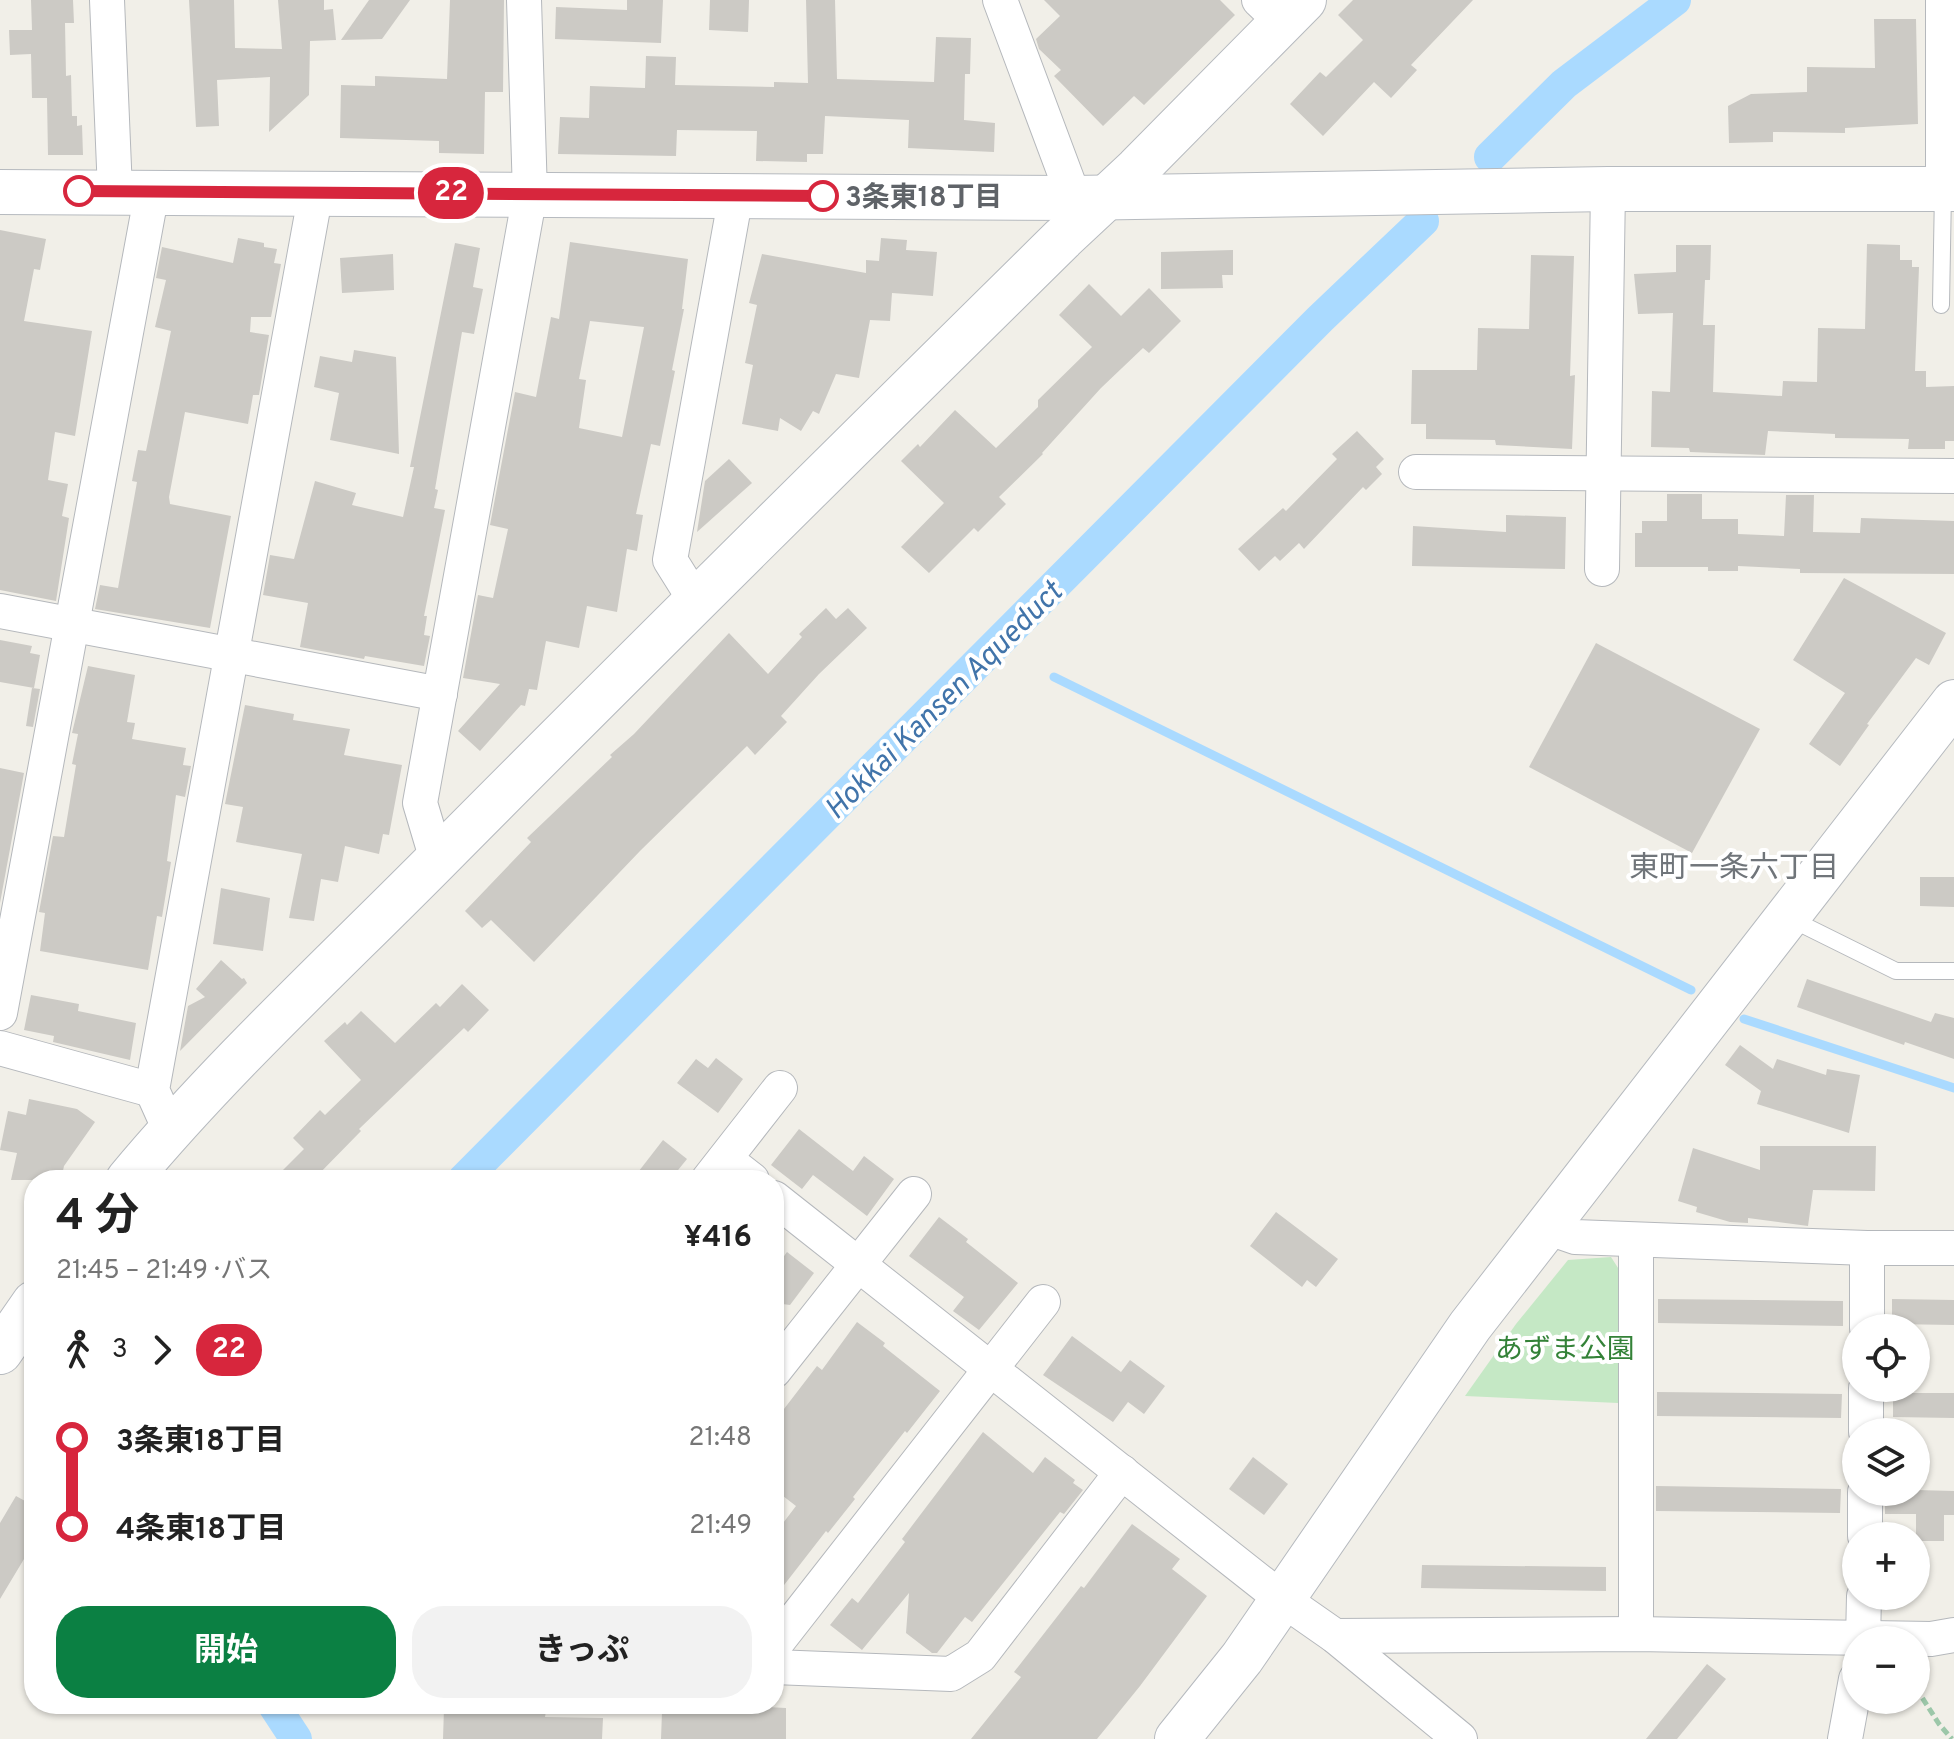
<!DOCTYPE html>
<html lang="ja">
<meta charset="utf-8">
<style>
body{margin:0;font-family:Overpass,"Noto Sans JP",sans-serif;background:#f2f2f2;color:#222;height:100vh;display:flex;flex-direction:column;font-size:30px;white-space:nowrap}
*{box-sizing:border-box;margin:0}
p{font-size:26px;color:#767676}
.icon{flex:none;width:44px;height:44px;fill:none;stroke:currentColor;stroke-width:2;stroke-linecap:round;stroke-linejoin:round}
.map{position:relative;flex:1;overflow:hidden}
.side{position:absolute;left:24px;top:1170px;width:760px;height:544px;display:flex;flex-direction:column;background:#fff;border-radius:32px;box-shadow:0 2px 6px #0004}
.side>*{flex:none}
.badge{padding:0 16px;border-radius:26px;font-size:28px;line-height:52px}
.tools{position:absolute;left:1842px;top:1314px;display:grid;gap:16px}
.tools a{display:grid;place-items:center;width:88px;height:88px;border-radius:50%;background:#fff;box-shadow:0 2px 6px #0004;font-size:40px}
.map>.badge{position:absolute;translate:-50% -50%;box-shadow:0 0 0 4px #fff}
.legs{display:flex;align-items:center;gap:12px;height:88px;padding:0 32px;font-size:26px}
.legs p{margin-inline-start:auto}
.headline{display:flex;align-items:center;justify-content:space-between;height:136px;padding:0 32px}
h1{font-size:44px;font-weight:700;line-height:60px}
.button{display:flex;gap:16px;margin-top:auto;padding:16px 32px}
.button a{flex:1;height:92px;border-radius:32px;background:#0b8043;color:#fff;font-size:32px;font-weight:700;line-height:92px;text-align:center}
.button a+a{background:#f2f2f2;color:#222}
ul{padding:0 32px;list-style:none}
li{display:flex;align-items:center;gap:28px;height:88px;font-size:30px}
li i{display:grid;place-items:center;width:12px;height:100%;margin:0 10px;background:currentColor}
li i::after{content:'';width:20px;height:20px;margin:-10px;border:6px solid;border-radius:50%;background:#fff}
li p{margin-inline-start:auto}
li:first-child i{background:linear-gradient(#0000 50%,currentColor 0)}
li:last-child i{background:linear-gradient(currentColor 50%,#0000 0)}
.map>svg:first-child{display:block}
.green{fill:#c5e8c5}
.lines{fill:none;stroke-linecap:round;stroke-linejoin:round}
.stream{stroke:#aadaff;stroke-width:9}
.canal{stroke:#aadaff;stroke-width:32}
.building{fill:#cccac5;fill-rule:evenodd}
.lane-casing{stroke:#b5b8bc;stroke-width:18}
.street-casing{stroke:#b5b8bc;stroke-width:36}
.secondary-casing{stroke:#b6babf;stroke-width:46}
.path{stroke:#9cc7a9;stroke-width:5;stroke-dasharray:8 4;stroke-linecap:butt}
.lane{stroke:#fff;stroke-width:16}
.street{stroke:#fff;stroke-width:34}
.secondary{stroke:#fff;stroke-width:44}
.line-1-casing{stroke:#fff;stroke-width:18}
.line-1{stroke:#d7263d;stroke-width:12}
.stop-1-dot{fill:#fff;stroke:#d7263d;stroke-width:4}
.labels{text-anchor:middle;stroke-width:8;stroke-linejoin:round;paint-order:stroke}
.stop-label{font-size:28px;font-weight:bold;fill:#5f6368;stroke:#fff;text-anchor:start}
.park-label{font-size:28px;fill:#348238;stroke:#fff}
.water-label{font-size:30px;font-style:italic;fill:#4174aa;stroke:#fff}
.neighbourhood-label{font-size:30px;fill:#70757a;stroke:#fff}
</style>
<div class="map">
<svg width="1954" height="1739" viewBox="0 0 1954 1739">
<rect width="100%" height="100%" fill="#f1efe8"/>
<polygon class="green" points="1611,1257 1620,1271 1618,1403 1465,1396 1516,1324 1568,1260"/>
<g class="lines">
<g class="stream">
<polyline points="1054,677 1691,990"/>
<polyline points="1744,1019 1954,1088"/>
</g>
<g class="canal">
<polyline points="1490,157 1564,84 1675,0"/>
<polyline points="463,1180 1320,319 1423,221"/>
<polyline points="273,1704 296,1739"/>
</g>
</g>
<g class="building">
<polygon points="31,0 73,0 74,23 65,23 66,76 71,75 72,116 77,116 77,126 82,125 83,155 48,155 47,98 32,98 31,54 10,55 9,30 32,30"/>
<polygon points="189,0 234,0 235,48 282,49 278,0 324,0 324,10 333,9 336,40 310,41 309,95 269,132 270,77 217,80 219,126 196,127"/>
<polygon points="369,0 410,0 382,39 341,40"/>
<polygon points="450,0 504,0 503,92 485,92 484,154 439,153 439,141 340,138 341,85 375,86 375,76 447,79"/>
<polygon points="627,0 663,0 661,43 555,39 556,7 627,10"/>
<polygon points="710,0 749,0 748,32 709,30"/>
<polygon points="806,0 835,0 837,79 934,82 936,37 971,38 970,74 965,74 964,120 995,123 994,152 908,148 909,120 825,116 823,154 807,154 807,162 756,161 757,131 677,130 676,156 558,154 560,117 589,118 590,86 645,88 646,56 676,57 675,85 774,87 774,82 808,83"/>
<polygon points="1044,0 1220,0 1235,15 1144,105 1134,96 1103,126 1054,76 1061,70 1039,49 1036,39 1060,16"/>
<polygon points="1353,0 1473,0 1411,65 1417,70 1391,98 1374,82 1323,136 1290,104 1320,72 1326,77 1363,40 1338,15"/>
<polygon points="1874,19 1916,19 1918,124 1845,128 1845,133 1773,132 1773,142 1729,143 1728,106 1751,94 1807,92 1807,67 1875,68"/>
<polygon points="0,230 46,239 40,270 34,269 24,321 92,331 75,436 55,432 48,480 68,484 62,516 69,518 56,601 0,590"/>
<polygon points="238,238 264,243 264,247 277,249 274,263 281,264 271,317 251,317 250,332 269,335 259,395 253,395 248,424 185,412 169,497 170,504 231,516 210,628 95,609 100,585 118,588 137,482 132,481 138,450 146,451 171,331 155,327 166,280 156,278 162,247 233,263"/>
<polygon points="881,238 907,240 906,250 937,252 933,296 892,293 890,321 870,320 859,378 836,374 819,414 813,411 801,431 780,418 778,431 742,424 753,365 745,363 757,305 749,303 762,254 866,273 866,260 879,261"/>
<path d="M 570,242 L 688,259 L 682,309 L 684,309 L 672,370 L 675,371 L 660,446 L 651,444 L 636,514 L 643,515 L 637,551 L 627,549 L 617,612 L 587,606 L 579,648 L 546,641 L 537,690 L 529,689 L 525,706 L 521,705 L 480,751 L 458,731 L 500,684 L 463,678 L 478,595 L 493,598 L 508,529 L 490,525 L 515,392 L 536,397 L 551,317 L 559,319 ZM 590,321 L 644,327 L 622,437 L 579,428 L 586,380 L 579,379 Z"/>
<polygon points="455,243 480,248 473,287 483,289 474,334 462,332 435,489 438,490 434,508 445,510 424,616 427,616 424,635 430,636 424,666 365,656 364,659 300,647 308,603 263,595 270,555 294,559 315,481 356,493 352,505 403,517 414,467 410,467"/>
<polygon points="1867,244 1900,245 1900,260 1912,260 1912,267 1919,267 1915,371 1926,371 1926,387 1954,386 1954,441 1945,441 1945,449 1908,449 1909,439 1835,438 1835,434 1768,431 1765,455 1690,452 1689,448 1651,447 1652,391 1670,392 1673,313 1638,314 1634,274 1676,272 1676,245 1711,245 1710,280 1705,280 1703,325 1715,325 1713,392 1782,396 1783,381 1817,382 1818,328 1865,329"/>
<polygon points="1233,250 1233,275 1222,275 1223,288 1161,289 1161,252"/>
<polygon points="393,254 394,290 342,293 340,258"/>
<polygon points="1531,255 1574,256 1570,376 1575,375 1572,449 1496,445 1495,440 1426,439 1426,424 1411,424 1412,370 1477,370 1478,328 1529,329"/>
<polygon points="1089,284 1121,316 1149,288 1181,321 1149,353 1143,348 1101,388 1042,453 1043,454 999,497 1006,504 978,532 974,528 929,573 901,547 944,503 901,461 918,444 920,447 955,410 996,448 1038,407 1038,400 1092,347 1059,315"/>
<polygon points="354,350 396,357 399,454 330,440 339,393 314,387 320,356 352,362"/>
<polygon points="1357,431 1384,459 1376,467 1382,474 1366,490 1363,487 1304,549 1299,543 1280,561 1275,556 1259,571 1238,549 1283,508 1286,511 1337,459 1332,454"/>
<polygon points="729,459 752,483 697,532 705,481"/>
<polygon points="1667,494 1702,494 1702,519 1738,519 1738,534 1784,536 1786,495 1814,495 1813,532 1860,533 1861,518 1954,521 1954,574 1800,573 1800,569 1738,566 1738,571 1708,571 1708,567 1635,567 1635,533 1642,533 1642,521 1667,521"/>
<polygon points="1506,515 1566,517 1565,569 1412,566 1413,526 1506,532"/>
<polygon points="1844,578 1946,633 1929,665 1916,658 1867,724 1869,725 1840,766 1809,744 1845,693 1793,660"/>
<polygon points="826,608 836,619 848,608 867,628 819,674 781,716 787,722 755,755 747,746 640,851 534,962 491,920 482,928 465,911 531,842 527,838 612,757 610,755 634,734 729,633 768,674 802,637 799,634"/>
<polygon points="0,640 32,646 30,653 40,655 34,688 0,682"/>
<polygon points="1596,643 1760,729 1692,853 1529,767"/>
<polygon points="88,666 135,675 127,722 135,723 132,739 186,748 183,765 191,766 185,797 176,795 167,861 171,862 162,917 157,916 148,970 40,951 45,913 39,912 53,836 64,837 76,765 72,764 78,734 72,733"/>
<polygon points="32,688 40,689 33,727 26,726"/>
<polygon points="245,705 294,714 293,720 350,729 344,755 402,765 389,835 383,834 379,854 345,846 338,882 321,879 314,921 289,918 302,854 236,842 243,807 225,804"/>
<polygon points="0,768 24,773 0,903"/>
<polygon points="1920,877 1954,877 1954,907 1920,906"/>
<polygon points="221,888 270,898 263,951 213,944"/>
<polygon points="221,960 242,979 244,978 247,983 180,1051 188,1006 205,997 196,989"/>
<polygon points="1807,979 1931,1022 1935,1013 1954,1018 1954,1059 1905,1042 1904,1045 1797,1007"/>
<polygon points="462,984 489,1010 468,1032 464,1028 359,1129 361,1131 313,1180 273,1180 304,1149 293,1138 320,1110 325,1115 361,1080 324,1041 345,1022 347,1025 361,1011 395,1043 436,1003 440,1007"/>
<polygon points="31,995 79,1004 78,1011 136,1023 130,1060 53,1042 54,1036 24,1030"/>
<polygon points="1740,1045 1773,1069 1777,1059 1826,1075 1827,1069 1860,1075 1849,1133 1757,1104 1761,1091 1725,1065"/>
<polygon points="716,1058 743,1079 718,1113 677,1083 696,1059 708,1068"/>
<polygon points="29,1099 77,1109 95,1122 64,1166 61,1180 11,1180 17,1153 0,1150 8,1111 26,1115"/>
<polygon points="799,1129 853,1171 864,1156 894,1179 867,1216 813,1175 802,1189 771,1165"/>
<polygon points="663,1140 687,1159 670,1180 632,1180"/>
<polygon points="1760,1146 1876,1146 1875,1191 1813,1190 1808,1226 1748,1218 1748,1223 1730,1222 1696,1212 1697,1207 1678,1201 1693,1148 1760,1170"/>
<polygon points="1276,1212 1338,1259 1316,1287 1307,1280 1302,1287 1250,1246"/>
<polygon points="939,1217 968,1239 966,1242 1018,1283 979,1330 953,1311 964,1297 909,1256"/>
<polygon points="787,1252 814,1273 790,1305 774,1303 774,1270"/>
<polygon points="1658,1299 1843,1301 1843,1326 1658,1323"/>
<polygon points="1892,1299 1954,1300 1954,1325 1892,1324"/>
<polygon points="857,1322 885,1343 883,1346 940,1391 907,1433 905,1431 853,1497 855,1499 828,1533 826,1531 774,1598 774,1535 796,1506 774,1489 774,1422 817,1366 822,1370"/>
<polygon points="1072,1336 1121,1372 1130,1360 1165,1386 1144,1414 1128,1402 1113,1422 1043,1375"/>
<polygon points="1657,1392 1842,1394 1841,1418 1657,1416"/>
<polygon points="1893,1393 1954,1393 1954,1418 1893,1417"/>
<polygon points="983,1432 1033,1473 1045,1457 1075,1480 1073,1483 1083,1490 1064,1514 1060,1512 972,1622 965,1617 937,1653 932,1653 906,1633 909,1593 862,1650 830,1625 852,1598 858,1603 905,1542 902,1539"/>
<polygon points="1253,1457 1288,1484 1264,1515 1229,1489"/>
<polygon points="1656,1486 1841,1489 1840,1513 1656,1511"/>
<polygon points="1916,1490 1954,1491 1954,1515 1944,1515 1944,1541 1916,1541 1916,1514 1885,1514 1885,1492"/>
<polygon points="16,1496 34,1506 34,1558 27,1554 0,1599 0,1523"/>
<polygon points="1132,1524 1180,1559 1172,1569 1207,1596 1140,1686 1097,1739 971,1739 1021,1677 1014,1672 1081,1586 1084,1588"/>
<polygon points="1422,1565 1606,1567 1606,1591 1421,1588"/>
<polygon points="1707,1664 1726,1679 1677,1739 1646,1739"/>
<polygon points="716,1704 786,1708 786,1739 661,1739 662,1712 693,1712 693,1708 716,1708"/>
<polygon points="444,1708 546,1711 545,1717 603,1718 602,1739 443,1739"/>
</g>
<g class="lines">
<defs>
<g id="lane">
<polyline points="1941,305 1943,191"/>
<polyline points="1789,918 1896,971 1954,971"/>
</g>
<g id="street">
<polyline points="107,0 115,191"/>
<polyline points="1000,0 1074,198"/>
<polyline points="1259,0 1282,22"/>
<polyline points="1943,0 1943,189"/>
<polyline points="1416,472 1954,476"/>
<polyline points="1602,569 1608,189"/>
<polyline points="695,600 670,560 736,195"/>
<polyline points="0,611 440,694"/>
<polyline points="437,860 420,803 530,194 524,0"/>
<polyline points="0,1013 152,192"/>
<polyline points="0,1048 152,1090"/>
<polyline points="170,1130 152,1090 316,192"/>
<polyline points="725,1159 752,1180"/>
<polyline points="708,1180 780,1088"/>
<polyline points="774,1198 1282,1599 1335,1636 1460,1739"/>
<polyline points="1546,1227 1575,1237 1867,1248 1954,1248"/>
<polyline points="1636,1240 1636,1634"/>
<polyline points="1867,1328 1867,1248"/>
<polyline points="774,1371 914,1194"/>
<polyline points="1866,1432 1866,1388"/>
<polyline points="1865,1536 1865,1492"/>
<polyline points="1335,1636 1636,1634 1931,1639 1954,1635"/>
<polyline points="1863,1640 1864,1596"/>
<polyline points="774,1646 1043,1302"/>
<polyline points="774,1667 951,1674 980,1656 1122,1472"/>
<polyline points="1845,1739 1856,1679"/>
</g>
<g id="secondary">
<polyline points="0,192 1074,198 1608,189 1954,189"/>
<path d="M 128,1180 C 223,1066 334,964 438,859 C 645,650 854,444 1063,238 L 1137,169 L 1304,0"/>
<polyline points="0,1352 34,1303"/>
<polyline points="1177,1739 1242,1658 1470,1326 1954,702"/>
</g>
</defs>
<use href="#lane" class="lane-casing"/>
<use href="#street" class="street-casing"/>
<use href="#secondary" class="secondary-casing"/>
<polyline class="path" points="1916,1688 1939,1724 1952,1739"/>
<use href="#lane" class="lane"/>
<use href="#street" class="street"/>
<use href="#secondary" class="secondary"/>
</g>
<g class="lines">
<defs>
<polyline id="line-1" points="79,191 823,196"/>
</defs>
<use href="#line-1" class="line-1-casing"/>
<use href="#line-1" class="line-1"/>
</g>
<g class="stop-1-dot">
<circle cx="79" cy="191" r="14"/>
<circle cx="823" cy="196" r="14"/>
</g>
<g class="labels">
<g class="stop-label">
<text x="845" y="206">3条東18丁目</text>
</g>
<g class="park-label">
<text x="1565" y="1358">あずま公園</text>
</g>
<g class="water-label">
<text transform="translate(943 700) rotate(-45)" y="10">Hokkai Kansen Aqueduct</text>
</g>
<g class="neighbourhood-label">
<text x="1734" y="877">東町一条六丁目</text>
</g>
</g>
</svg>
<div class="tools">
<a><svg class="icon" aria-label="locate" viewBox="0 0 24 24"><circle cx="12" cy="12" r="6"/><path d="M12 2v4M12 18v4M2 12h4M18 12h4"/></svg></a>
<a><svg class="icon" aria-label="layers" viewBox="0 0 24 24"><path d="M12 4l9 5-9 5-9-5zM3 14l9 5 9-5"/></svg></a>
<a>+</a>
<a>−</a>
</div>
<b class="badge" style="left:451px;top:193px;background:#d7263d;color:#fff">22</b>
<section class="side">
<div class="headline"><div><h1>4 分</h1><p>21:45 – 21:49 · バス</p></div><b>¥416</b></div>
<div class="legs"><svg class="icon" aria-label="walk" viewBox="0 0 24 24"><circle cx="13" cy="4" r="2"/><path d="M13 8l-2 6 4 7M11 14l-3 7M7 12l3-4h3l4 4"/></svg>3<svg class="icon" aria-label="forward" viewBox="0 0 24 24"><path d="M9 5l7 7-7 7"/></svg><b class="badge" style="background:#d7263d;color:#fff">22</b></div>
<ul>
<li><i style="color:#d7263d"></i><b>3条東18丁目</b><p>21:48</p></li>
<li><i style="color:#d7263d"></i><b>4条東18丁目</b><p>21:49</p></li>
</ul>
<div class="button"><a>開始</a><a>きっぷ</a></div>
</section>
</div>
